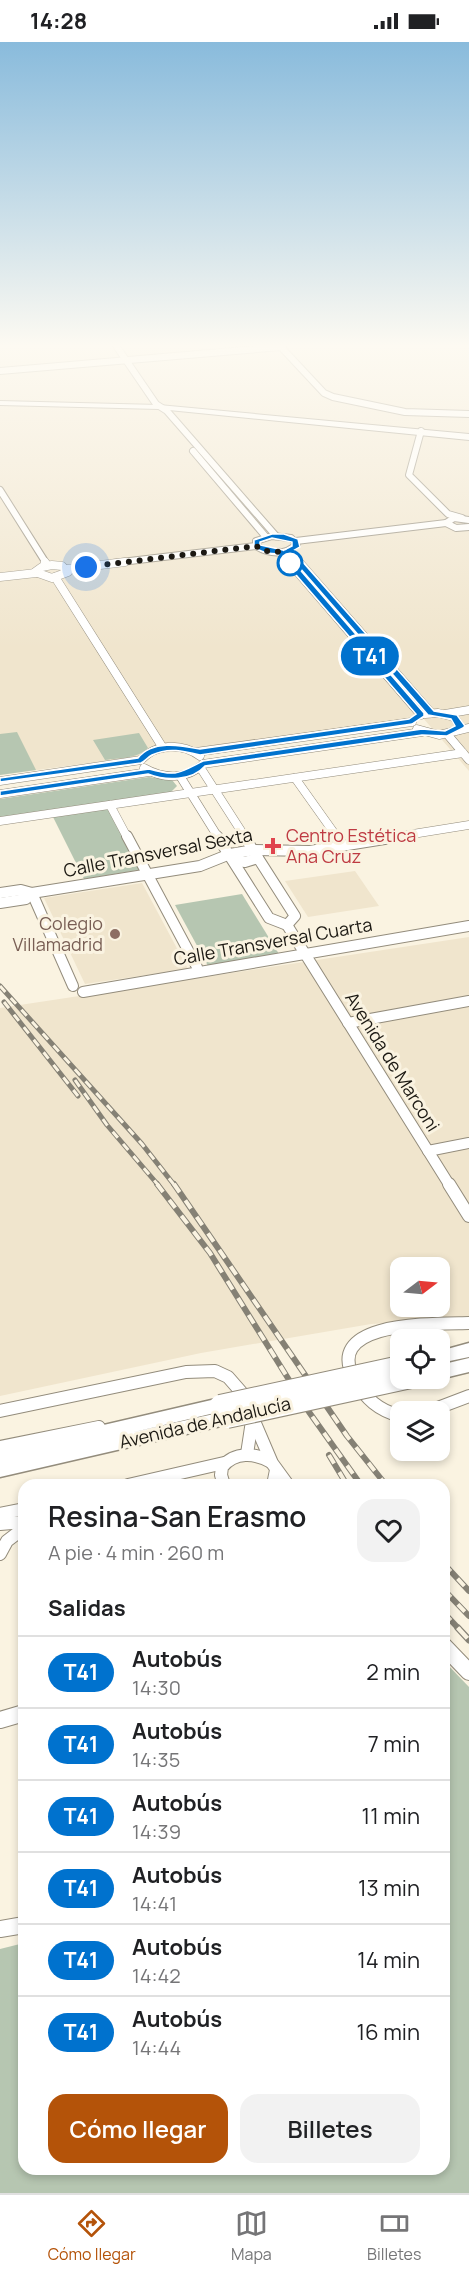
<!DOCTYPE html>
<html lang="es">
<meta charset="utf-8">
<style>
body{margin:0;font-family:Manrope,sans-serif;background:#f2f2f2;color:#202124;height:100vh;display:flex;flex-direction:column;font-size:22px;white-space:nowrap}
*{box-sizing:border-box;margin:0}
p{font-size:20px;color:#757577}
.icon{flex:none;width:33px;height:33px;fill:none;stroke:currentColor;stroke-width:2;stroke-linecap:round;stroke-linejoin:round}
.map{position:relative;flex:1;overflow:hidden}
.drawer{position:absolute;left:18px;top:1437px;width:432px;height:696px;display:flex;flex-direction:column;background:#fff;border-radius:18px;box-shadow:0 3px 9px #0003}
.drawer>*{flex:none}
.badge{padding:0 12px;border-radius:20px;font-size:21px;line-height:39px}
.needle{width:39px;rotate:74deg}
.tools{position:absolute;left:390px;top:1215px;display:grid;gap:12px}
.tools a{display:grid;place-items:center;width:60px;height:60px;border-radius:12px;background:#fff;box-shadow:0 3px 9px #0003;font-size:30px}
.you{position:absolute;width:30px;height:30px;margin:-15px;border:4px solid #fff;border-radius:50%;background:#1a73e8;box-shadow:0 0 0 9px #1a73e833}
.map>.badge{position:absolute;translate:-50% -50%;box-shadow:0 0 0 3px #fff}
h2{padding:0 30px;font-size:22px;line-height:54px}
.round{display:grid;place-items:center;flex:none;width:63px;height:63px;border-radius:18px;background:#f2f2f2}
.overview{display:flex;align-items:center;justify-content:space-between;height:102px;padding:0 30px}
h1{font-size:28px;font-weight:600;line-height:45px}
.primary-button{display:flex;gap:12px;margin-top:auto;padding:12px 30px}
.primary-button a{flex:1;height:69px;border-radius:18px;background:#b45309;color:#fff;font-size:24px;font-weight:600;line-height:69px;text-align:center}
.primary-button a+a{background:#f2f2f2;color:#202124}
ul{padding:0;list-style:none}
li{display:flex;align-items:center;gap:18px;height:72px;padding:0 30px;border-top:2px solid #e0e0e0}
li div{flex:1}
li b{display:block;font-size:22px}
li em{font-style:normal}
li .badge{min-width:66px;font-weight:700;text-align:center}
.status{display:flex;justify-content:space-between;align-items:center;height:42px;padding:0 30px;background:#fff;direction:ltr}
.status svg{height:16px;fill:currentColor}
.tabs{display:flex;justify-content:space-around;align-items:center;height:84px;border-top:2px solid #e0e0e0;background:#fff;font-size:16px;color:#757577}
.tabs a{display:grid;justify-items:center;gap:3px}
.tabs .selected{color:#b45309}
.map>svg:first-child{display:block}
.built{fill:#f0e5cd;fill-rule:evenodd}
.green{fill:#b6c6b1}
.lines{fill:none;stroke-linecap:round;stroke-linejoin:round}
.street-far4-casing{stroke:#938c7c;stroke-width:8}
.street-far3-casing{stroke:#938c7c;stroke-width:9}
.street-far2-casing{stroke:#938c7c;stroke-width:12}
.street-far1-casing{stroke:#938c7c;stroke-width:14}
.street-casing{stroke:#938c7c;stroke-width:18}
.secondary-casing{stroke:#938c7c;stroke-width:2}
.primary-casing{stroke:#938c7c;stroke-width:3}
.street-far4{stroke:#fff;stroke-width:6}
.street-far3{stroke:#fff;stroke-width:8}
.street-far2{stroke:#fff;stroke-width:10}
.street-far1{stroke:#fff;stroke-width:12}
.street{stroke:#fff;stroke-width:16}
.secondary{fill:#fff;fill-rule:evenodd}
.primary{fill:#fff;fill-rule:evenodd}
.rail-far2-casing{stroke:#858175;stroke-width:5}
.rail-far1-casing{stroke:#858175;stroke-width:6}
.rail-casing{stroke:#858175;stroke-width:7}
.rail-far2{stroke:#faf3e1;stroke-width:3;stroke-dasharray:8;stroke-linecap:butt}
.rail-far1{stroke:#faf3e1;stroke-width:4;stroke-dasharray:10;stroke-linecap:butt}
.rail{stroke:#faf3e1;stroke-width:4.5;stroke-dasharray:14;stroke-linecap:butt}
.primary-bridge-casing{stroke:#938c7c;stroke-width:22;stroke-linecap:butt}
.primary-bridge{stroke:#fff;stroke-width:20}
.line{fill:#0072ce;stroke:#fff;stroke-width:1.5}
.walk{stroke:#1c1913;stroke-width:6;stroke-dasharray:0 10.8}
.stop-dot{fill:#fff;stroke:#0072ce;stroke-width:3}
.health-dot{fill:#e0444e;stroke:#faf3e1;stroke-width:2}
.education-dot{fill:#8d6e63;stroke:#faf3e1;stroke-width:2}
.labels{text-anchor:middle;stroke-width:6;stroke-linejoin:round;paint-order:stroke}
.health-label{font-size:18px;fill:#be3a42;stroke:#faf3e1;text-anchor:start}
.street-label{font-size:18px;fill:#1c1913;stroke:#faf3e1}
.education-label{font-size:18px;fill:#785e54;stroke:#faf3e1;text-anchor:end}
</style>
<div class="status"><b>14:28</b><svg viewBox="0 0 49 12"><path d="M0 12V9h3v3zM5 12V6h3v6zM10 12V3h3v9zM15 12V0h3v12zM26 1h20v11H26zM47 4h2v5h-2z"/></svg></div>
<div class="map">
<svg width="469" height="2151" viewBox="0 0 469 2151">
<rect width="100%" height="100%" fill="#faf3e1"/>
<g class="built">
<polygon points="0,305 469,305 469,729 423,676 0,733"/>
<polygon points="355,829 379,864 308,875 285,839"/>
<polygon points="142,841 188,927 85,942 44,856"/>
<path d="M 469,895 L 469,1277 L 371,1282 L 201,1311 L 0,1354 L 0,966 ZM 400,1226 L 440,1226 L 440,1264 L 400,1264 Z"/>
</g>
<g class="green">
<polygon points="17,690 36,728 0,733 0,692"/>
<path d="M 139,691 L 148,706 C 137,717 120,716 105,718 L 93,698 Z"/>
<polygon points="149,735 172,738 177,744 171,750 0,775 0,757"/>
<polygon points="108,766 139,828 84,837 52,773"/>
<polygon points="242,852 279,912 208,924 175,863"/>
<polygon points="444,1619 469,1645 469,2151 0,2151 0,1907 24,1901 24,2127 444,2127"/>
</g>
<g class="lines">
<defs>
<g id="street-far4">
<polyline points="117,305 156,362 167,369 276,494"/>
<polyline points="281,305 324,351 333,355 405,370 469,372"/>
<polyline points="0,329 281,305"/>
<polyline points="421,389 409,433 448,472 462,476"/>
<polyline points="193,409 266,495"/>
<polyline points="0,448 46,521"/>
<polyline points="469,478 454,476 446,481 456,486 469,485"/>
<path d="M 272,494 L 291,496 L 297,502 C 286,514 269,512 256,504 L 256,499 Z"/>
<polyline points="296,499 446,481"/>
<polyline points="289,509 300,521"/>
<polyline points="280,510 290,521"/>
<polyline points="113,521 256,504"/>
</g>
<g id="street-far3">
<polyline points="45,520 47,523"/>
<polyline points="289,520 421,673"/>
<polyline points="299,520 431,671"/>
<polygon points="52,523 62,524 68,530 52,536 35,530 42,525"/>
<polyline points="67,527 125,520"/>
<polyline points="0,535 36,531"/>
<polyline points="55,535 163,706"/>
<polyline points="425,672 438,671 454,675 460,684 458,688"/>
<polyline points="445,672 469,668"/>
<polyline points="417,687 439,693 469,686"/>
<polyline points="447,692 469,718"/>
<polyline points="196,710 412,680"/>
<path d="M 141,718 C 157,701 182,701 200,714"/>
<polyline points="203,722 422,690"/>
<polyline points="200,725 245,795"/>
<path d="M 144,726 C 163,737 187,738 203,722"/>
<polyline points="180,734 218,795"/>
<polyline points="295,736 337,795"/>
<polyline points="0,739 141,718"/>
<polyline points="0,752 149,730"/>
<polyline points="110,763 127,795"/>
<polyline points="0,779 463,711"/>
<polyline points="394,795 469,783"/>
</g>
<g id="street-far2">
<polyline points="127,794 197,925"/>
<polyline points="217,794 269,876 287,883"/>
<polyline points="244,794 295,874 287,883"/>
<polyline points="336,794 342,803"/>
<polyline points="234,819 245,820 258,816"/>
<polyline points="0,851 21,848 32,851 200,824 230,812 254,808 310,809 403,794"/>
<polyline points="32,851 73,944"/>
<polyline points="0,861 26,857 32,851"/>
<polyline points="287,883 450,1144"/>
<polyline points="83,950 469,884"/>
<polyline points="348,981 469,959"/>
<polyline points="428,1109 469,1101"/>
</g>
<g id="street-far1">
<polyline points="449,1142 469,1174"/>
<polyline points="0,1369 186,1330 215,1329 228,1335 242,1351 272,1421 288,1443"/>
<polyline points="427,1370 469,1354"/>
<path d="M 400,1374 C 378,1368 366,1357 355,1338 C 320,1278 436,1282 469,1281"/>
<polyline points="0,1405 99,1385"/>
<polyline points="247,1412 252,1379"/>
<polyline points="128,1443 224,1421"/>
<path d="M 224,1443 L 221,1433 L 222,1425 C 235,1409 255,1411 271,1420"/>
<polyline points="273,1443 276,1428"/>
<polyline points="0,1472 24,1467"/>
<polyline points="0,1482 24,1480"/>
<polyline points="0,1512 7,1499 24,1486"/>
</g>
<g id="street">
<polyline points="444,1604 469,1630"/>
<polyline points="0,1678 24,1671"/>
<polyline points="0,1887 24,1883"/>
</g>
<polygon id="secondary" points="0,359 159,363 469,392 469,398 159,367 0,363"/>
<g id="primary">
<polygon points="469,1301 469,1315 440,1321 440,1309"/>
<polygon points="469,1316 469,1330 440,1337 439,1336 440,1323"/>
<polygon points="220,1356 227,1358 230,1363 227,1368 130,1391 227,1369 234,1371 237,1376 234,1381 0,1435 0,1407"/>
</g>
</defs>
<use href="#street-far4" class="street-far4-casing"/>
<use href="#street-far3" class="street-far3-casing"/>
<use href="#street-far2" class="street-far2-casing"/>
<use href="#street-far1" class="street-far1-casing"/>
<use href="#street" class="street-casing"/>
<use href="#secondary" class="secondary-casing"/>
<use href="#primary" class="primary-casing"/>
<use href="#street-far4" class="street-far4"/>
<use href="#street-far3" class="street-far3"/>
<use href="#street-far2" class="street-far2"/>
<use href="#street-far1" class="street-far1"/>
<use href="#street" class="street"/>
<use href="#secondary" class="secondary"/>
<use href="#primary" class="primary"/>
<defs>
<g id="rail-far2">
<polyline points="0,944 142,1102 175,1144"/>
<polyline points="4,960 78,1054"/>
<polyline points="75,1038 107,1083 159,1144"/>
</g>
<g id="rail-far1">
<polyline points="157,1142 210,1211 309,1370 361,1443"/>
<polyline points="174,1142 347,1394 386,1443"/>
<polyline points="329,1413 347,1443"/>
<polyline points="444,1522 469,1549"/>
<polyline points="444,1548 469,1574"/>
<polyline points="444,1571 459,1587"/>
</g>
<polyline id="rail" points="458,1586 469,1598"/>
</defs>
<use href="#rail-far2" class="rail-far2-casing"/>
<use href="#rail-far1" class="rail-far1-casing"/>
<use href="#rail" class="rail-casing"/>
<use href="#rail-far2" class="rail-far2"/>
<use href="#rail-far1" class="rail-far1"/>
<use href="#rail" class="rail"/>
<defs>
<g id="primary-bridge">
<polyline points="220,1363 400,1324"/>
<polyline points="227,1376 411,1336"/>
</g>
</defs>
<use href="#primary-bridge" class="primary-bridge-casing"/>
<use href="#primary-bridge" class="primary-bridge"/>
</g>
<linearGradient id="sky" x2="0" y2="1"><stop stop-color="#89bbdc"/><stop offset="0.5" stop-color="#fdfaf2"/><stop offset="1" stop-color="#fdfaf2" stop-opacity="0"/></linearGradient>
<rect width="469" height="607" fill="url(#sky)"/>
<path class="line" d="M 272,492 L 284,492 L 298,497 L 300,505 L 293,509 L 434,669 L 457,673 L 465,684 L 463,686 L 447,694 L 422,693 L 205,724 C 192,739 166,739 148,732 L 0,754 L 0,749 L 149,727 C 177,735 179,731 203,719 L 422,687 L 445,689 L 455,684 L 451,677 L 428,673 L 286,510 L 286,507 L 292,504 L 292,500 L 272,496 L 260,500 L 260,503 L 283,508 L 424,671 L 424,674 L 412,682 L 200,713 C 184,709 168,705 152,713 C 148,715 145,719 141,721 L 0,740 L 0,736 L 138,716 C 152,698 180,703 200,707 L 409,677 L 416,672 L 278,512 L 266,511 L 254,506 L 254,498 Z"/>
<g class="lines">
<polyline class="walk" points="86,525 256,504 266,509 280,510 292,524 290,521"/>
</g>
<circle class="stop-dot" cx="290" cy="521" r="12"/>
<path class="health-dot" d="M270 795h6v6h6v6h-6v6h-6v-6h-6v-6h6z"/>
<circle class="education-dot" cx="115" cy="892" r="6"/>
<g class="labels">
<g class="health-label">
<text x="286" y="800">Centro Estética<tspan x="286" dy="21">Ana Cruz</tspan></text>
</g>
<g class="street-label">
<text transform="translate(158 811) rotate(-11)" y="6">Calle Transversal Sexta</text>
<text transform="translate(273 900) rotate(-10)" y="6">Calle Transversal Cuarta</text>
<text transform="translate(392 1020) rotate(58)" y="6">Avenida de Marconi</text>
<text transform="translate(205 1381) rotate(-13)" y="6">Avenida de Andalucía</text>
</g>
<g class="education-label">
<text x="103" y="888">Colegio<tspan x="103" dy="21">Villamadrid</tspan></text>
</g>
</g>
</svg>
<div class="tools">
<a><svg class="needle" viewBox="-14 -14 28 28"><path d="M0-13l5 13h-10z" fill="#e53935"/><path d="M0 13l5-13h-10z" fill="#757577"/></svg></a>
<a><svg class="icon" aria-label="locate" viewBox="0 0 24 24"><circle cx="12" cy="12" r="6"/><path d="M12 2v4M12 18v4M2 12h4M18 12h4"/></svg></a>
<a><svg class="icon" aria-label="layers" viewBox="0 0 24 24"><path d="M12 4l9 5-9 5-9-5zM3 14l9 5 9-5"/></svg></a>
</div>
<div class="you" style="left:86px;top:525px"></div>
<b class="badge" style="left:370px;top:614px;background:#0072ce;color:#fff">T41</b>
<section class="drawer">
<div class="overview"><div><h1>Resina-San Erasmo</h1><p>A pie · 4 min · 260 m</p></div><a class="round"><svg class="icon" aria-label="heart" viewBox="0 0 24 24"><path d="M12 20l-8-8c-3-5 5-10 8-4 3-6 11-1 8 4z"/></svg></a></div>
<h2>Salidas</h2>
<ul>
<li><span class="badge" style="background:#0072ce;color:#fff">T41</span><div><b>Autobús</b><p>14:30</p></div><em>2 min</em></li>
<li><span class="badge" style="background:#0072ce;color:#fff">T41</span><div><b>Autobús</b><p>14:35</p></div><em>7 min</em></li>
<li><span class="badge" style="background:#0072ce;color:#fff">T41</span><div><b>Autobús</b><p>14:39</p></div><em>11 min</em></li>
<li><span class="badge" style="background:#0072ce;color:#fff">T41</span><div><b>Autobús</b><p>14:41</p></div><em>13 min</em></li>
<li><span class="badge" style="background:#0072ce;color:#fff">T41</span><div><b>Autobús</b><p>14:42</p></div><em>14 min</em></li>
<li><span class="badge" style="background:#0072ce;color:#fff">T41</span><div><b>Autobús</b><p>14:44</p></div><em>16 min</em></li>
</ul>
<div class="primary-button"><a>Cómo llegar</a><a>Billetes</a></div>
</section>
</div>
<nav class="tabs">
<a class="selected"><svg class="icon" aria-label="directions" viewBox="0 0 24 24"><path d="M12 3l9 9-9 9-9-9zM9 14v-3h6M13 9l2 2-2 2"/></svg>Cómo llegar</a>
<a><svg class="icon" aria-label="map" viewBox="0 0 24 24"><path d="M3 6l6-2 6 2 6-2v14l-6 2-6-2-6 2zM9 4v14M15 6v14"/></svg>Mapa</a>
<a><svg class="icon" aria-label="tickets" viewBox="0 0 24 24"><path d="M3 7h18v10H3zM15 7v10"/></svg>Billetes</a>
</nav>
